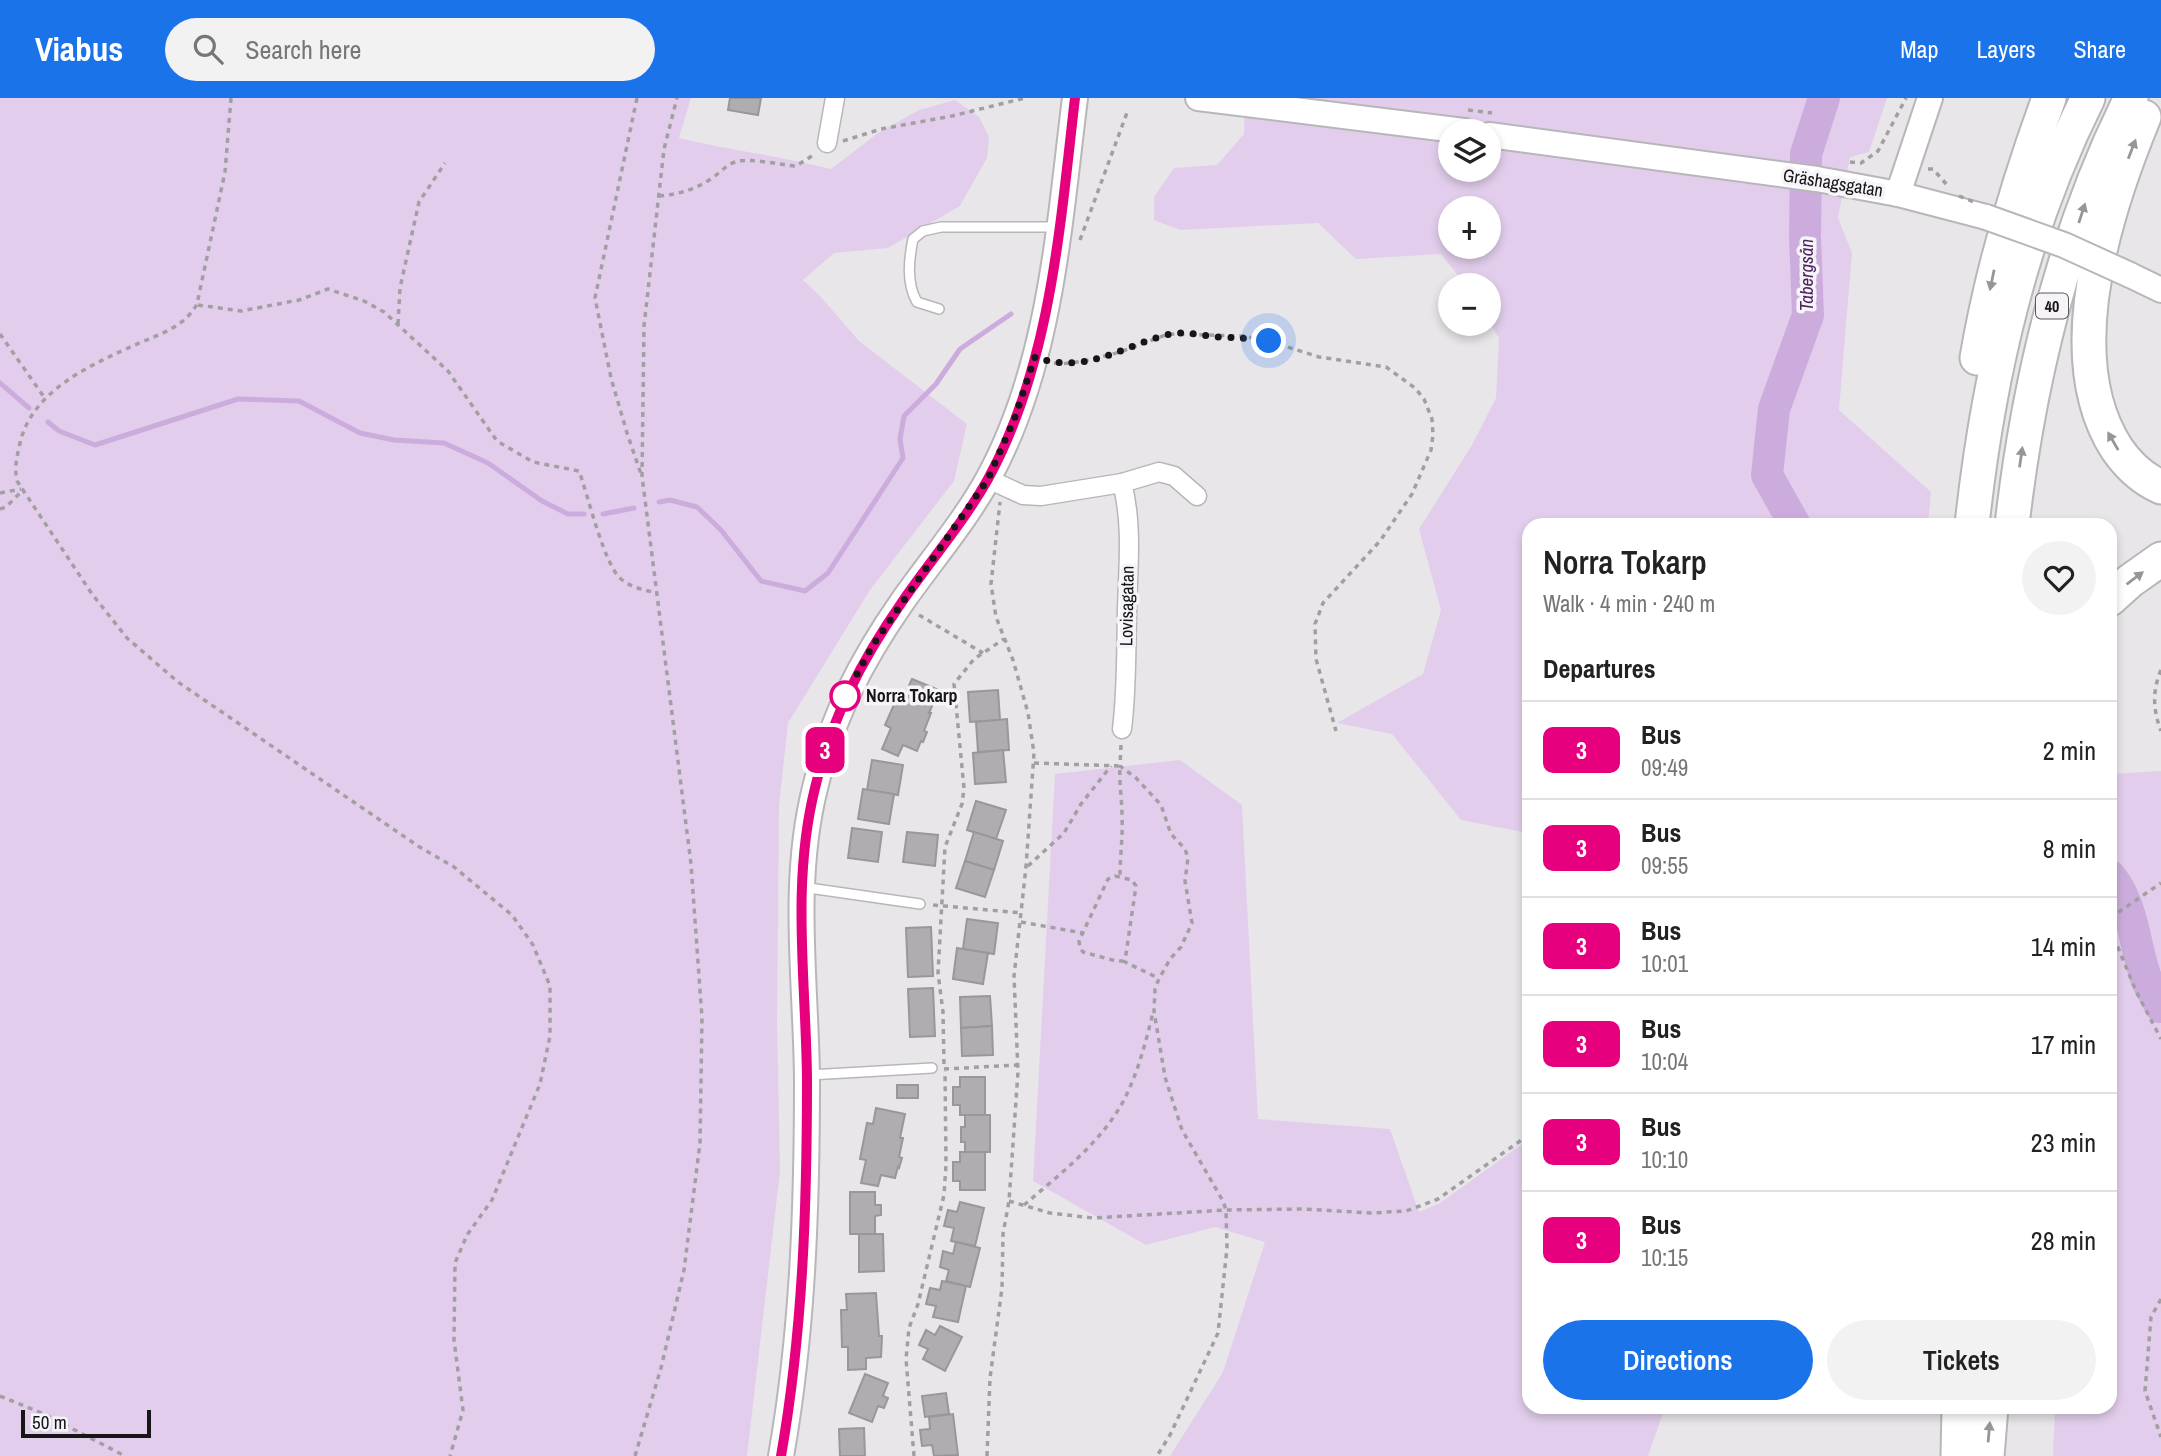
<!DOCTYPE html>
<meta charset="utf-8">
<style>
body{margin:0;font-family:"Archivo Narrow",sans-serif;background:#f2f2f2;color:#222;height:100vh;display:flex;flex-direction:column;font-size:26px;white-space:nowrap}
*{box-sizing:border-box;margin:0}
p{font-size:23px;color:#767676}
.icon{flex:none;width:38px;height:38px;fill:none;stroke:currentColor;stroke-width:2;stroke-linecap:round;stroke-linejoin:round}
.map{position:relative;flex:1;overflow:hidden}
.panel{position:absolute;left:1522px;top:420px;width:595px;height:896px;display:flex;flex-direction:column;background:#fff;border-radius:21px;box-shadow:0 4px 10px #0003}
.panel>*{flex:none}
.badge{padding:0 14px;border-radius:10px;font-size:24px;line-height:46px}
.controls{position:absolute;left:1438px;top:21px;display:grid;gap:14px}
.controls a{display:grid;place-items:center;width:63px;height:63px;border-radius:50%;background:#fff;box-shadow:0 4px 10px #0003;font-size:35px}
.scale{position:absolute;left:21px;bottom:18px;width:130px;box-sizing:border-box;padding-left:7px;border:4px solid #171617;border-top:0;font-size:19px;line-height:24px;white-space:nowrap;color:#171617;-webkit-text-stroke:5px #f6f4f8;paint-order:stroke}
.you{position:absolute;width:35px;height:35px;margin:-18px;border:5px solid #fff;border-radius:50%;background:#1a73e8;box-shadow:0 0 0 10px #1a73e833}
.map>.badge{position:absolute;translate:-50% -50%;box-shadow:0 0 0 4px #fff}
h2{padding:0 21px;font-size:26px;line-height:63px}
.round{display:grid;place-items:center;flex:none;width:74px;height:74px;border-radius:37px;background:#f2f2f2}
.overview{display:flex;align-items:center;justify-content:space-between;height:119px;padding:0 21px}
h1{font-size:33px;font-weight:600;line-height:52px}
.cta{display:flex;gap:14px;margin-top:auto;padding:14px 21px}
.cta a{flex:1;height:80px;border-radius:42px;background:#1a73e8;color:#fff;font-size:28px;font-weight:600;line-height:80px;text-align:center}
.cta a+a{background:#f2f2f2;color:#222}
ul{padding:0;list-style:none}
li{display:flex;align-items:center;gap:21px;height:98px;padding:0 21px;border-top:2px solid #e0e0e0}
li div{flex:1}
li b{display:block;font-size:26px}
li em{font-style:normal}
li .badge{min-width:77px;font-weight:700;text-align:center}
header{display:flex;align-items:center;gap:42px;box-sizing:border-box;height:98px;padding:0 35px;background:#1a73e8;color:#fff}
header strong{font-size:33px}
nav{display:flex;gap:38px;margin-inline-start:auto;font-size:24px}
.search{width:490px;height:63px;background:#f2f2f2;display:flex;align-items:center;gap:18px;box-sizing:border-box;padding:0 24px;border-radius:38px;color:#767676;font-size:26px}
.map>svg:first-child{display:block}
.green{fill:#e2ceec;fill-rule:evenodd}
.lines{fill:none;stroke-linecap:round;stroke-linejoin:round}
.stream{stroke:#ccacdc;stroke-width:5}
.river{stroke:#ccacdc;stroke-width:32}
.building{fill:#b0adb1;stroke:#99979a;stroke-width:2}
.lane-casing{stroke:#b8b6b9;stroke-width:12}
.street-casing{stroke:#b8b6b9;stroke-width:21}
.secondary-casing{stroke:#b8b6b9;stroke-width:28}
.highway-casing{stroke:#b8b6b9;stroke-width:37}
.path{stroke:#a29fa2;stroke-width:3.5;stroke-dasharray:5 5;stroke-linecap:butt}
.lane{stroke:#fff;stroke-width:9}
.street{stroke:#fff;stroke-width:18}
.secondary{stroke:#fff;stroke-width:24}
.highway{stroke:#fff;stroke-width:33}
.secondary-bridge-casing{stroke:#b8b6b9;stroke-width:28;stroke-linecap:butt}
.path-bridge{stroke:#a29fa2;stroke-width:3.5;stroke-dasharray:5 5;stroke-linecap:butt}
.secondary-bridge{stroke:#fff;stroke-width:24}
.oneway{fill:#979697}
.line-casing{stroke:#fff;stroke-width:16}
.line{stroke:#e6007e;stroke-width:10}
.walk{stroke:#171617;stroke-width:7;stroke-dasharray:0 12.6}
.stop-dot{fill:#fff;stroke:#e6007e;stroke-width:3.5}
.labels{text-anchor:middle;stroke-width:7;stroke-linejoin:round;paint-order:stroke}
.shield{fill:#f6f4f8;stroke:#5a595a;stroke-width:2}
.shield-label{font-size:16px;font-weight:bold;fill:#171617}
.street-label{font-size:18px;fill:#171617;stroke:#f6f4f8}
.stop-label{font-size:18px;font-weight:bold;fill:#171617;stroke:#f6f4f8;text-anchor:start}
.water-label{font-size:19px;font-style:italic;fill:#4b235d;stroke:#f6f4f8}
</style>
<header>
<strong>Viabus</strong>
<div class="search"><svg class="icon" aria-label="search" viewBox="0 0 24 24"><circle cx="10" cy="10" r="6"/><path d="M15 15l6 6"/></svg>Search here</div>
<nav><a>Map</a><a>Layers</a><a>Share</a></nav>
</header>
<div class="map">
<svg width="2161" height="1358" viewBox="0 0 2161 1358">
<rect width="100%" height="100%" fill="#e9e6ea"/>
<g class="green">
<path d="M 0,0 L 691,0 L 679,40 C 729,52 781,58 831,71 L 878,35 L 919,12 L 955,2 L 979,19 L 989,39 L 987,60 L 960,108 L 888,150 L 834,155 L 803,182 L 820,198 L 859,243 L 967,326 L 954,383 L 870,492 L 788,625 L 779,708 L 777,924 L 780,1073 L 747,1358 L 0,1358 Z"/>
<path d="M 1245,0 L 1887,0 L 1869,54 L 1850,59 L 1838,120 L 1852,155 L 1839,312 L 1931,394 L 1928,427 L 1530,427 L 1529,735 L 1461,722 L 1392,636 L 1337,625 L 1423,576 L 1441,512 L 1419,431 L 1472,347 L 1496,300 L 1499,240 L 1489,224 L 1489,187 L 1466,187 L 1441,156 L 1356,161 L 1318,125 L 1180,132 L 1154,122 L 1154,99 L 1174,70 L 1217,67 L 1244,36 ZM 1451,33 L 1489,33 L 1489,72 L 1451,72 ZM 1451,110 L 1489,110 L 1489,149 L 1451,149 Z"/>
<polygon points="1180,662 1242,707 1258,1021 1390,1031 1419,1114 1440,1105 1529,1041 1530,1309 1665,1309 1648,1358 1170,1358 1223,1274 1265,1144 1215,1129 1146,1147 1033,1083 1055,676"/>
<polygon points="2161,673 2161,1358 2053,1358 2055,1309 2110,1309 2111,676"/>
</g>
<g class="lines">
<g class="stream">
<polyline points="0,285 29,310"/>
<polyline points="48,324 59,333 95,347 238,301 299,303 360,335 394,342 444,345 488,365 542,403 568,416 584,416"/>
<polyline points="659,404 670,402 697,409 721,432 761,483 805,493 828,475 903,360 900,341 904,318 936,286 960,251 1011,216"/>
<polyline points="603,416 634,410"/>
</g>
<g class="river">
<polyline points="1795,427 1767,377 1774,311 1808,217 1805,140 1806,56 1824,0"/>
<path d="M 2110,778 C 2134,807 2134,847 2146,880 C 2150,890 2156,900 2161,909"/>
</g>
</g>
<g class="building">
<polygon points="730,0 761,0 758,17 728,12"/>
<polygon points="912,581 939,592 929,615 931,615 924,633 927,634 923,644 921,643 917,653 903,647 898,658 882,651 891,630 885,627 900,593 905,596"/>
<polygon points="998,592 1000,622 970,624 968,594"/>
<polygon points="1007,621 1009,652 978,654 976,624"/>
<polygon points="1003,652 1006,684 975,686 973,655"/>
<polygon points="872,662 903,667 898,697 867,692"/>
<polygon points="863,691 894,696 889,726 858,721"/>
<polygon points="976,703 1006,712 996,741 967,732"/>
<polygon points="852,730 882,734 878,764 848,760"/>
<polygon points="907,734 938,737 935,768 903,764"/>
<polygon points="974,734 1003,743 994,772 965,763"/>
<polygon points="965,763 994,772 985,799 956,790"/>
<polygon points="967,821 998,825 994,856 963,851"/>
<polygon points="931,829 933,878 908,879 906,830"/>
<polygon points="957,850 988,855 983,886 953,881"/>
<polygon points="933,890 935,938 910,939 908,891"/>
<polygon points="990,898 992,928 961,930 960,899"/>
<polygon points="992,928 993,957 962,958 961,930"/>
<polygon points="960,979 985,979 985,1017 960,1017 960,1007 953,1007 953,989 960,989"/>
<rect x="897" y="987" width="21" height="13"/>
<polygon points="876,1010 905,1016 900,1040 903,1040 899,1059 902,1060 899,1070 898,1069 895,1080 881,1077 878,1088 861,1085 866,1062 860,1061 867,1025 873,1026"/>
<polygon points="965,1017 990,1017 990,1054 965,1054 965,1044 961,1044 961,1029 965,1029"/>
<polygon points="960,1054 985,1054 985,1092 960,1092 960,1083 953,1083 953,1064 960,1064"/>
<polygon points="850,1094 875,1094 875,1107 881,1107 881,1117 875,1118 875,1136 850,1136"/>
<polygon points="960,1104 984,1110 975,1148 951,1143 954,1130 944,1128 948,1112 957,1114"/>
<polygon points="859,1136 883,1136 884,1173 859,1174"/>
<polygon points="956,1144 980,1150 970,1189 946,1183 949,1172 940,1169 943,1153 953,1156"/>
<polygon points="942,1183 966,1188 958,1224 933,1219 936,1208 926,1206 930,1190 940,1192"/>
<polygon points="876,1195 879,1238 882,1238 881,1259 866,1260 866,1271 848,1272 848,1249 842,1249 841,1212 847,1212 846,1196"/>
<polygon points="940,1228 962,1239 945,1273 923,1261 928,1251 919,1247 926,1232 935,1237"/>
<polygon points="865,1276 888,1285 883,1298 888,1300 884,1310 878,1308 872,1324 849,1315"/>
<polygon points="946,1295 949,1316 925,1319 922,1298"/>
<polygon points="953,1316 958,1357 934,1358 932,1347 922,1348 920,1332 930,1331 929,1319"/>
<polygon points="864,1330 865,1358 840,1358 839,1331"/>
</g>
<g class="lines">
<defs>
<g id="lane">
<path d="M 939,211 L 917,204 C 906,185 909,161 913,141 L 923,133 L 941,129 L 1056,129"/>
<polyline points="802,789 920,806"/>
<polyline points="809,977 932,970"/>
</g>
<g id="street">
<polyline points="827,45 835,0"/>
<polyline points="988,381 1023,397 1041,398 1122,385 1159,374 1174,378 1197,398"/>
<path d="M 1122,631 C 1127,591 1126,553 1127,513 C 1128,470 1133,426 1122,385"/>
</g>
<g id="secondary">
<polyline points="1198,0 1464,33"/>
<polyline points="1489,37 1817,81 1898,96 1986,119"/>
<polyline points="1898,96 1930,0"/>
<polyline points="2130,177 2161,192"/>
<path d="M 781,1358 C 803,1234 807,1107 807,981 C 806,883 791,786 815,690 C 832,619 861,563 902,504 C 930,464 965,423 988,381 C 1051,266 1059,127 1075,0"/>
</g>
<g id="highway">
<path d="M 2144,19 C 2106,111 2057,259 2117,351 C 2128,367 2143,381 2161,389"/>
<path d="M 1977,260 C 1992,171 2018,85 2049,0"/>
<path d="M 1972,427 C 1988,279 2021,134 2088,0"/>
<path d="M 2012,427 C 2029,279 2064,134 2131,0"/>
<polyline points="2110,501 2130,483 2161,461"/>
<polyline points="1958,1358 1959,1309"/>
<polyline points="1987,1358 1991,1309"/>
</g>
</defs>
<use href="#lane" class="lane-casing"/>
<use href="#street" class="street-casing"/>
<use href="#secondary" class="secondary-casing"/>
<use href="#highway" class="highway-casing"/>
<g class="path">
<path d="M 231,0 L 225,74 L 197,206 C 184,230 159,236 135,247 C 90,267 32,293 20,345 C 17,359 14,369 17,383 L 92,496 L 127,540 L 178,584 L 418,748 L 454,769 L 512,817 L 533,847 L 550,888 L 550,938 L 540,986 L 492,1102 L 467,1137 L 455,1165 L 454,1242 L 463,1312 L 450,1358"/>
<polyline points="637,0 595,200 611,280 627,335 641,376"/>
<polyline points="1468,12 1492,15"/>
<polyline points="843,43 881,31 952,18 1025,0"/>
<polyline points="1850,64 1861,65 1878,53 1906,0"/>
<polyline points="1928,71 1933,71 1948,88"/>
<path d="M 659,98 C 679,96 695,92 712,80 C 720,75 726,67 735,64 C 750,59 779,67 796,68 L 815,56"/>
<polyline points="1080,142 1128,12"/>
<path d="M 198,207 L 241,213 L 299,202 L 328,191 L 364,203 L 384,214 L 448,273 L 497,343 L 533,364 L 579,373 C 588,397 604,467 621,481 C 632,490 644,492 657,495"/>
<polyline points="398,226 400,190 419,104 445,65"/>
<polyline points="0,236 44,299"/>
<polyline points="1054,265 1061,266 1085,263 1120,254 1168,236 1242,238 1269,243 1319,259 1386,269 1415,290 1424,301 1432,321 1433,337 1431,352 1412,396 1380,443 1323,505 1315,526 1316,561 1336,633"/>
<polyline points="0,395 21,391"/>
<polyline points="0,411 6,409 24,391"/>
<polyline points="919,517 983,555"/>
<path d="M 2161,572 C 2152,593 2153,612 2161,633"/>
<polyline points="1121,647 1120,668 1136,680 1161,707 1171,736 1185,751 1188,760 1185,783 1192,825 1181,849 1170,861 1159,881 1155,890 1154,913 1165,979 1182,1032 1223,1103 1226,1112 1227,1150 1218,1235 1170,1337 1157,1358"/>
<path d="M 1034,665 L 1120,668 C 1119,686 1122,701 1122,718 C 1123,738 1120,758 1120,778"/>
<polyline points="1028,768 1064,735 1081,706 1111,668"/>
<polygon points="1115,778 1132,782 1136,788 1126,856 1123,863 1116,863 1083,854 1080,850 1079,843 1108,781"/>
<polyline points="933,807 1022,815"/>
<polyline points="2110,820 2161,785"/>
<polyline points="1021,824 1083,835"/>
<polyline points="2110,830 2136,893 2161,941"/>
<polyline points="1123,863 1158,880"/>
<polyline points="944,966 943,914 938,875 945,749 962,706 964,690 954,586 974,561 1004,541"/>
<polyline points="944,971 1017,967"/>
<polyline points="1009,1103 1050,1115 1093,1120 1226,1112 1304,1111 1371,1115 1406,1113 1438,1101 1530,1036"/>
<path d="M 1024,1107 C 1060,1076 1101,1045 1124,1002 C 1138,974 1146,944 1153,914"/>
<polyline points="2161,1201 2151,1219 2145,1293 2161,1339"/>
<polyline points="0,1298 44,1316 125,1358"/>
<polyline points="635,1358 661,1270 684,1172 700,1045 702,920 691,766 642,378 644,228 664,51 677,0"/>
<polyline points="914,1358 906,1261 909,1230 918,1206 944,1097 946,1067 945,973"/>
<polyline points="987,1358 990,1280 1002,1190 1003,1136 1009,1103 1018,974 1014,878 1026,769 1034,655 1028,615 1013,562 996,519 991,486 1000,404"/>
</g>
<use href="#lane" class="lane"/>
<use href="#street" class="street"/>
<use href="#secondary" class="secondary"/>
<use href="#highway" class="highway"/>
<defs>
<polyline id="secondary-bridge" points="1986,119 2064,147 2130,177"/>
</defs>
<use href="#secondary-bridge" class="secondary-bridge-casing"/>
<polyline class="path-bridge" points="1959,98 1974,104"/>
<use href="#secondary-bridge" class="secondary-bridge"/>
</g>
<defs><path id="oneway-solid" d="M-6-.8H1V-3.2L6.5 0L1 3.2V.8H-6Z" transform="scale(1.75)"/></defs>
<g class="oneway">
<use href="#oneway-solid" transform="translate(2132 51) rotate(-69)"/>
<use href="#oneway-solid" transform="translate(2082 115) rotate(-72)"/>
<use href="#oneway-solid" transform="translate(1992 182) rotate(102)"/>
<use href="#oneway-solid" transform="translate(2113 343) rotate(-120)"/>
<use href="#oneway-solid" transform="translate(2021 359) rotate(-82)"/>
<use href="#oneway-solid" transform="translate(2135 480) rotate(-37)"/>
<use href="#oneway-solid" transform="translate(1989 1334) rotate(-85)"/>
</g>
<g class="lines">
<defs>
<path id="line" d="M 781,1358 C 803,1233 807,1107 807,981 C 806,883 791,786 815,690 C 832,619 861,563 902,504 C 930,463 964,424 988,381 C 1051,266 1060,127 1075,0"/>
</defs>
<use href="#line" class="line-casing"/>
<use href="#line" class="line"/>
<path class="walk" d="M 845,598 L 873,547 L 988,381 L 1014,322 L 1035,259 C 1085,277 1120,249 1166,237 C 1184,232 1203,238 1220,239 C 1237,240 1252,240 1269,243"/>
</g>
<circle class="stop-dot" cx="845" cy="598" r="14"/>
<g class="labels">
<rect class="shield" x="2036" y="195.5" width="32" height="25" rx="5"/>
<g class="shield-label">
<text x="2052" y="214">40</text>
</g>
<g class="street-label">
<text transform="translate(1833 85) rotate(9)" y="6">Gräshagsgatan</text>
<text transform="translate(1127 508) rotate(-89)" y="6">Lovisagatan</text>
</g>
<g class="stop-label">
<text x="866" y="604">Norra Tokarp</text>
</g>
<g class="water-label">
<text transform="translate(1806 177) rotate(-90)" y="7">Tabergsån</text>
</g>
</g>
</svg>
<div class="controls">
<a><svg class="icon" aria-label="layers" viewBox="0 0 24 24"><path d="M12 4l9 5-9 5-9-5zM3 14l9 5 9-5"/></svg></a>
<a>+</a>
<a>−</a>
</div>
<div class="scale">50 m</div>
<div class="you" style="left:1269px;top:243px"></div>
<b class="badge" style="left:825px;top:652px;background:#e6007e;color:#fff">3</b>
<section class="panel">
<div class="overview"><div><h1>Norra Tokarp</h1><p>Walk · 4 min · 240 m</p></div><a class="round"><svg class="icon" aria-label="heart" viewBox="0 0 24 24"><path d="M12 20l-8-8c-3-5 5-10 8-4 3-6 11-1 8 4z"/></svg></a></div>
<h2>Departures</h2>
<ul>
<li><span class="badge" style="background:#e6007e;color:#fff">3</span><div><b>Bus</b><p>09:49</p></div><em>2 min</em></li>
<li><span class="badge" style="background:#e6007e;color:#fff">3</span><div><b>Bus</b><p>09:55</p></div><em>8 min</em></li>
<li><span class="badge" style="background:#e6007e;color:#fff">3</span><div><b>Bus</b><p>10:01</p></div><em>14 min</em></li>
<li><span class="badge" style="background:#e6007e;color:#fff">3</span><div><b>Bus</b><p>10:04</p></div><em>17 min</em></li>
<li><span class="badge" style="background:#e6007e;color:#fff">3</span><div><b>Bus</b><p>10:10</p></div><em>23 min</em></li>
<li><span class="badge" style="background:#e6007e;color:#fff">3</span><div><b>Bus</b><p>10:15</p></div><em>28 min</em></li>
</ul>
<div class="cta"><a>Directions</a><a>Tickets</a></div>
</section>
</div>
